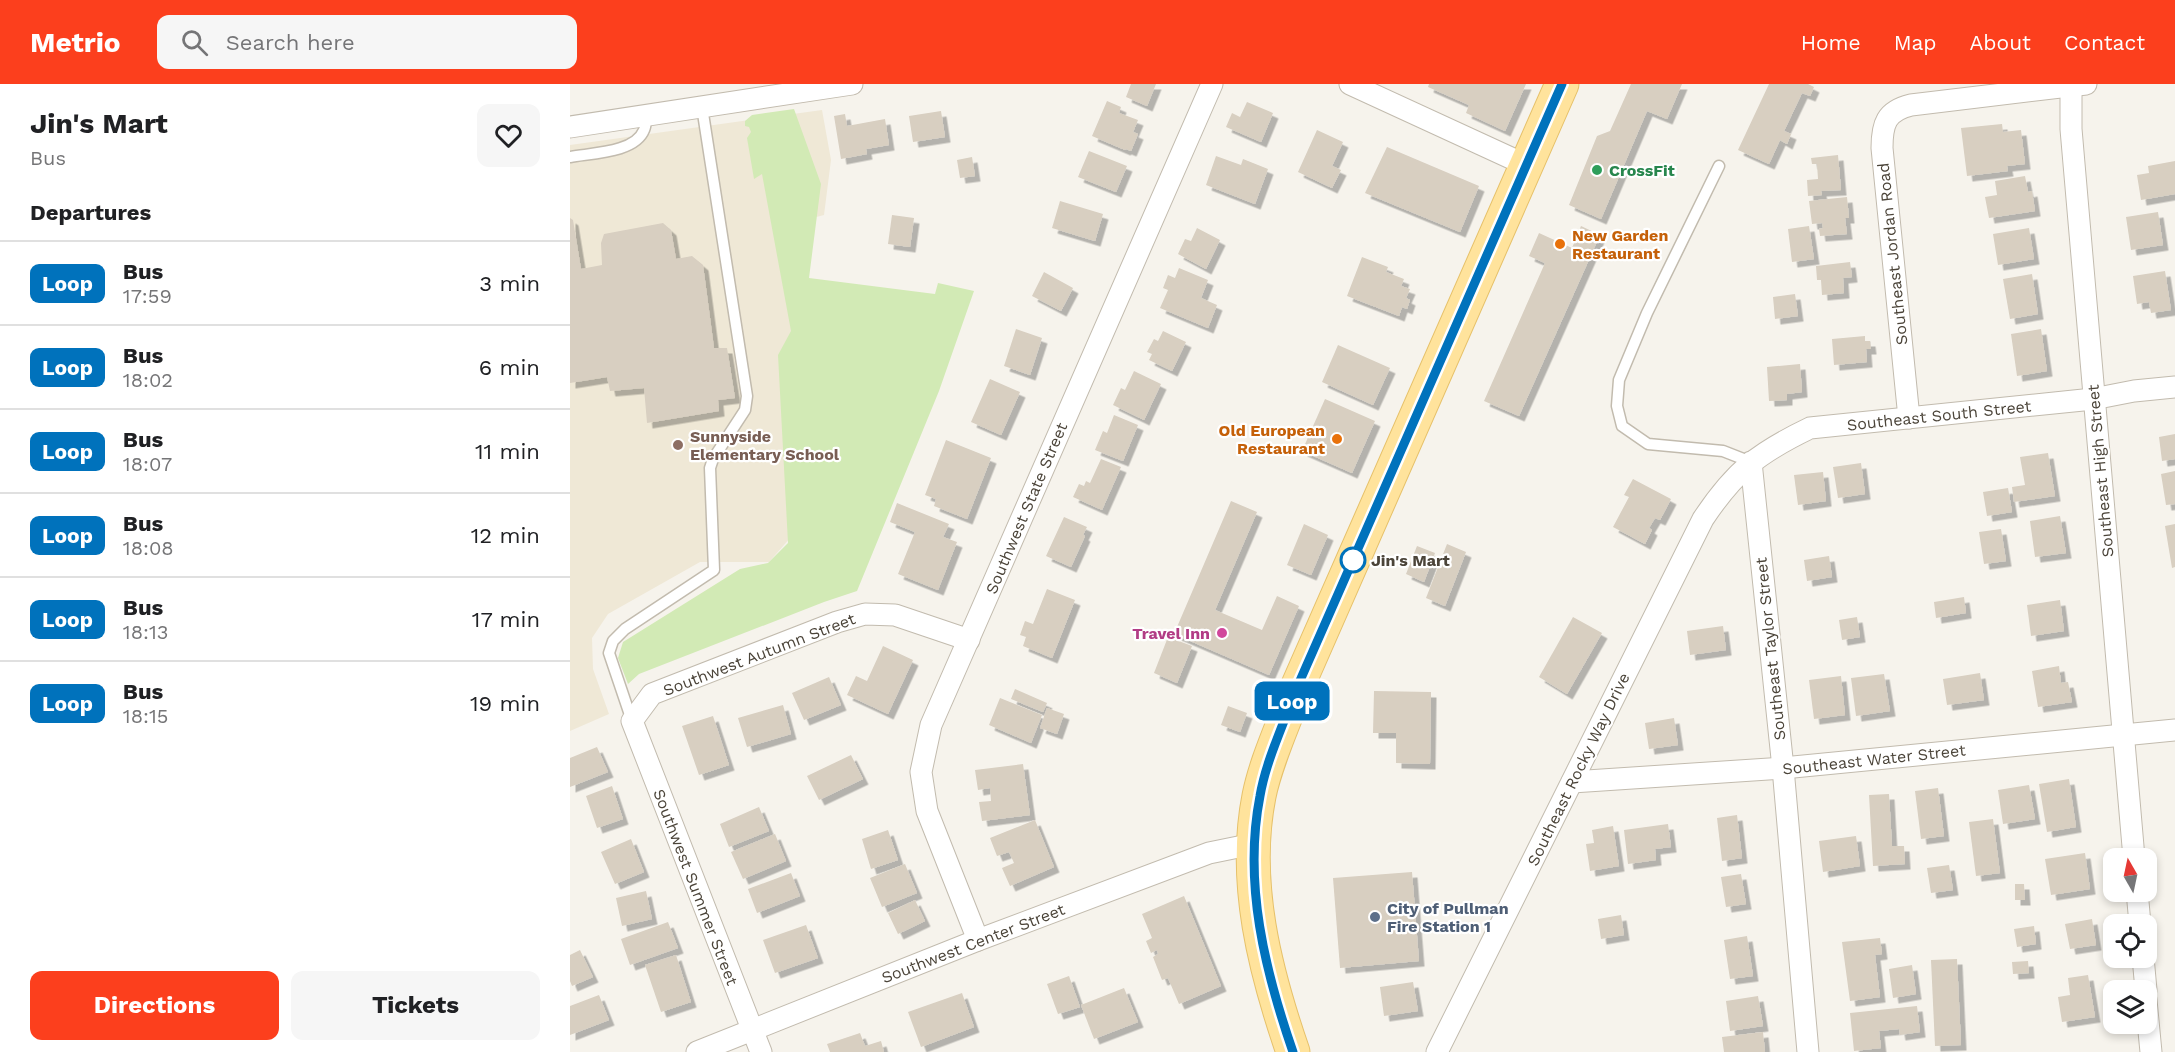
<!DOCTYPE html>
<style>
body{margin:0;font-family:"Work Sans",sans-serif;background:#f6f6f6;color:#202124;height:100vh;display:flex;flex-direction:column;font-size:22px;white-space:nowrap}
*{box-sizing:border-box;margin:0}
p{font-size:20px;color:#757577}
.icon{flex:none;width:33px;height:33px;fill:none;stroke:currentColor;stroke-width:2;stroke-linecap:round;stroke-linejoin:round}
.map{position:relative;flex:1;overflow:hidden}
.side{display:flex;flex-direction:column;background:#fff;width:570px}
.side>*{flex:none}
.badge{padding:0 12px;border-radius:9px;font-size:21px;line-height:39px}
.needle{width:39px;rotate:351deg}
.fabs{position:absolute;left:1533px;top:764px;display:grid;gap:12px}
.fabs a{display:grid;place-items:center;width:54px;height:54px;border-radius:12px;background:#fff;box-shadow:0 3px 9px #0003;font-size:30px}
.map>.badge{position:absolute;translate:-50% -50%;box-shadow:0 0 0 3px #fff}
h2{padding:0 30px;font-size:22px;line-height:54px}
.round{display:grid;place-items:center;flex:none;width:63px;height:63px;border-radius:12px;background:#f6f6f6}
.head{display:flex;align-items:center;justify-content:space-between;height:102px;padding:0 30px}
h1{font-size:28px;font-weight:700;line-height:45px}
.primary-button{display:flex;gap:12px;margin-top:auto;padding:12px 30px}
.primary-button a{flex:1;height:69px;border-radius:12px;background:#fc3f1d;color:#fff;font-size:24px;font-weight:700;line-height:69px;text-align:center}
.primary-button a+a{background:#f6f6f6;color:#202124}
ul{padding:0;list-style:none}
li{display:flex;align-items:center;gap:18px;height:84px;padding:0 30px;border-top:2px solid #e0e0e0}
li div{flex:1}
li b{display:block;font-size:22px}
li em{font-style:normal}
li .badge{min-width:66px;font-weight:700;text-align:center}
header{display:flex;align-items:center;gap:36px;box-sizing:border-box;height:84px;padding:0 30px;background:#fc3f1d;color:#fff}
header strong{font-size:28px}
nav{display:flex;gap:33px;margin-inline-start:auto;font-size:21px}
.search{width:420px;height:54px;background:#f6f6f6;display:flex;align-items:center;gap:15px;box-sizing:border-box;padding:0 21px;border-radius:12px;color:#757577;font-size:22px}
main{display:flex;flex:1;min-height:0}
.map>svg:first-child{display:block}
.education{fill:#efe8d6}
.green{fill:#d2eab5}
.building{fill:#d8cfc1;filter:url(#shadow)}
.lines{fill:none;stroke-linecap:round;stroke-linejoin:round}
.lane-casing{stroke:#c2bbae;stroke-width:13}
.street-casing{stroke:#c2bbae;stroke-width:23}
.primary-casing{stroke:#e6c16a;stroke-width:35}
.lane{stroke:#fff;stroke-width:10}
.street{stroke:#fff;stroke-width:21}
.primary{stroke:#ffe39c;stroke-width:33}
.line-casing{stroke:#fff;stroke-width:14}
.line{stroke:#0072bc;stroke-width:9}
.leisure-dot{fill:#2e9e5b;stroke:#fff;stroke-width:2}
.food-dot{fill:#e8710a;stroke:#fff;stroke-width:2}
.education-dot{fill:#8d6e63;stroke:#fff;stroke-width:2}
.stop-dot{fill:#fff;stroke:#0072bc;stroke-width:3}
.hotel-dot{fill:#d1479c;stroke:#fff;stroke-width:2}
.service-dot{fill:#5c6f8a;stroke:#fff;stroke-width:2}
.labels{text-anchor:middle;stroke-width:4.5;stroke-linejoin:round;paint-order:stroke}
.leisure-label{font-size:16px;font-weight:bold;fill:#27864d;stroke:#fff;text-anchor:start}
.food-label{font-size:16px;font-weight:bold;fill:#c56008;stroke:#fff;text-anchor:start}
.street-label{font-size:16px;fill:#4b4439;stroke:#fff}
.education-label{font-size:16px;font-weight:bold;fill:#785e54;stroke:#fff;text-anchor:start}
.stop-label{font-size:16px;font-weight:bold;fill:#4b4439;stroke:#fff;text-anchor:start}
.hotel-label{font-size:16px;font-weight:bold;fill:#b23c85;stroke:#fff;text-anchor:end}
.service-label{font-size:16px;font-weight:bold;fill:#4e5e75;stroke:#fff;text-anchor:start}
</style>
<header>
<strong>Metrio</strong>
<div class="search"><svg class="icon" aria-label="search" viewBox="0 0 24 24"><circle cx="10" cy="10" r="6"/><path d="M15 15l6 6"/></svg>Search here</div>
<nav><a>Home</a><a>Map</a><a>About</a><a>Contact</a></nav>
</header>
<main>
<section class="side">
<div class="head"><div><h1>Jin's Mart</h1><p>Bus</p></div><a class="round"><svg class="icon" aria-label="heart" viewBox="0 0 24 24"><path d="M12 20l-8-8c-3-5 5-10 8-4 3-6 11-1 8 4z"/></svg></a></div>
<h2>Departures</h2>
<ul>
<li><span class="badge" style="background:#0072bc;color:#fff">Loop</span><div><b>Bus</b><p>17:59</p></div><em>3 min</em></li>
<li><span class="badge" style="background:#0072bc;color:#fff">Loop</span><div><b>Bus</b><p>18:02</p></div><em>6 min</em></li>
<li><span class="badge" style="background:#0072bc;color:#fff">Loop</span><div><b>Bus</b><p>18:07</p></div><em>11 min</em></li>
<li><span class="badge" style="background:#0072bc;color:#fff">Loop</span><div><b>Bus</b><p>18:08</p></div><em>12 min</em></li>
<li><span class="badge" style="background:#0072bc;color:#fff">Loop</span><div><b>Bus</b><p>18:13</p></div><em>17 min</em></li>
<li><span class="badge" style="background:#0072bc;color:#fff">Loop</span><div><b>Bus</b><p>18:15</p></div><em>19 min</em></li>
</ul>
<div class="primary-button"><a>Directions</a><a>Tickets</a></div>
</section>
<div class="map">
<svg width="1605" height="968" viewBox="0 0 1605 968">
<defs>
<filter id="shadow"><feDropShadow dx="5.5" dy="5.5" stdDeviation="0" flood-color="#0004"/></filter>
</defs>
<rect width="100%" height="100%" fill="#f6f3ec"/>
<polygon class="education" points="252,26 261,76 254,131 212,142 226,244 221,453 199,478 130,478 38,530 22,554 23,585 39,630 0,647 0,61"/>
<polygon class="green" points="224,25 251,100 239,194 365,210 368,199 404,207 369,307 287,507 254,518 69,590 58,600 48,574 53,558 170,485 198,479 218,459 208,271 221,247 192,90 184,95 177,54 181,48 179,43 175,42 175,37 182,31"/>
<g class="building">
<polygon points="561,0 586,0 577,22 556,13"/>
<polygon points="859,0 956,0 935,47 896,29 899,21 858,3"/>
<polygon points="1061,0 1112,0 1097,35 1077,27 1031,135 999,121 1027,52 1040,47"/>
<polygon points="1199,0 1238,0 1244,3 1240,12 1232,9 1214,47 1221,50 1217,60 1210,56 1199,80 1168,66"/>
<polygon points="537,17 551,23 549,29 568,36 563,48 568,50 561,67 556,65 555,66 522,52"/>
<polygon points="677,18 703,29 691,58 656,43 662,29 670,33"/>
<polygon points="371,27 375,53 343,58 339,32"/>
<polygon points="275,30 277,42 315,35 319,61 296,65 297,70 271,75 264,32"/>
<polygon points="1432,40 1433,48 1451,46 1455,80 1437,82 1438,87 1397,92 1391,44"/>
<polygon points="747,46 773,58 762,82 771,86 762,104 728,88"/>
<polygon points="817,63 909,102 890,148 795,109"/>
<polygon points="519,67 557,82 546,108 508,93"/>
<polygon points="1268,71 1271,106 1251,107 1252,111 1238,112 1237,96 1248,95 1247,80 1242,80 1241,74"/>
<polygon points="646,72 671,81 673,75 698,85 685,120 636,101"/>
<polygon points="402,73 405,92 390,94 387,76"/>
<polygon points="1605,77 1605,110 1571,116 1567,91 1579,89 1578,82"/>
<polygon points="1455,92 1458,108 1462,107 1465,127 1419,134 1415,113 1427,111 1425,97"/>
<polygon points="1277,113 1279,134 1275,134 1277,150 1250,152 1249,145 1253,144 1252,139 1242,140 1239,117"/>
<polygon points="490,117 533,130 525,157 482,144"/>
<polygon points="1588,128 1593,161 1561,166 1556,133"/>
<polygon points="322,131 344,134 340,163 318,160"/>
<polygon points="0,134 3,136 11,185 32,181 31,159 34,150 93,139 101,146 106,175 122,172 133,181 144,264 157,264 165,314 148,316 149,327 77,339 74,304 40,307 37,293 0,299"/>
<polygon points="1011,142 1030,151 949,332 914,317 975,179 959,172 969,149 1002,164"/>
<polygon points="1239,142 1244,175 1222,178 1218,145"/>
<polygon points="627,144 650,156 636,185 608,170 615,155 621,157"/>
<polygon points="1459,144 1464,175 1428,181 1423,150"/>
<polygon points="792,173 818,183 816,188 834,195 831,202 840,205 836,214 840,216 837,225 832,223 829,232 777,212"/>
<polygon points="1280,178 1282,193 1273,194 1274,209 1252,211 1251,196 1247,196 1246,182"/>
<polygon points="609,184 638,196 631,214 647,221 638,244 590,224 598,206 593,204 598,191 605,194"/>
<polygon points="1595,187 1601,226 1581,229 1579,218 1567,220 1563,192"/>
<polygon points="474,188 503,204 491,227 462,212"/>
<polygon points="1462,190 1468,230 1440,235 1433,195"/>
<polygon points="1225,210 1228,232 1205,235 1203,213"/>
<polygon points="446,245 472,254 460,291 434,282"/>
<polygon points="1471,245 1477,287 1447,292 1441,250"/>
<polygon points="593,247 616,258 602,287 579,276 582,270 577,268 584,255 588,257"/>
<polygon points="1295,252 1295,257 1300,257 1301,265 1296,265 1297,278 1264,281 1262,255"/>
<polygon points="768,261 820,284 803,321 752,298"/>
<polygon points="1230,280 1232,308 1217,310 1217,316 1199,317 1197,283"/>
<polygon points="564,287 591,300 574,336 543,321 551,304 555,306"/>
<polygon points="420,295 450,308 431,351 401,338"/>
<polygon points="755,315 805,337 782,389 732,367"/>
<polygon points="544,331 568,341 553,377 525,366 533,347 537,349"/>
<polygon points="1605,350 1605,375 1592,377 1589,353"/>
<polygon points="376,356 421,374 397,435 364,422 366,415 355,411"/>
<polygon points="1478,369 1485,412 1444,418 1442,403 1455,401 1450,373"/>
<polygon points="531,375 551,383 532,426 503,413 509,400 514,402 516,397 520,399"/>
<polygon points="1291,379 1295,410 1268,414 1263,383"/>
<polygon points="1605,387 1605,420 1596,421 1591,390"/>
<polygon points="1253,388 1256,417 1228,421 1224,391"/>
<polygon points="1063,395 1101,415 1090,436 1085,434 1079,444 1082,446 1075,460 1043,443 1059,413 1054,411"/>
<polygon points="1438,404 1442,428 1417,432 1413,408"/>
<polygon points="661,417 687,428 645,526 692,546 707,512 729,522 699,591 604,550"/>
<polygon points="327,419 379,440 373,453 387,458 368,506 328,490 345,448 320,438"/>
<polygon points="1490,432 1496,469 1465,473 1460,437"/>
<polygon points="494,433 517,443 513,451 515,452 501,483 476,472"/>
<polygon points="734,440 758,451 741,491 717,481"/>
<polygon points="1605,440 1605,483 1602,484 1595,442"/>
<polygon points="1431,445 1436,477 1414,480 1409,448"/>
<polygon points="877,460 896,468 875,522 856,514"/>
<polygon points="847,462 865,469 854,498 836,490"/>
<polygon points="1259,472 1262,493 1237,497 1234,476"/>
<polygon points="477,505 505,516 482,574 453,562 456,553 450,551 455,537 463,540"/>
<polygon points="1394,513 1396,529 1366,534 1364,518"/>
<polygon points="1490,516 1494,547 1461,552 1457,521"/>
<polygon points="1003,533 1032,549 997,610 969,593"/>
<polygon points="1287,533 1290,553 1272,556 1269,536"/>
<polygon points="1153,542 1156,566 1120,571 1117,547"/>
<polygon points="598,553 622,562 607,599 584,589"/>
<polygon points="313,562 343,576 318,630 277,611 286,592 297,597"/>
<polygon points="1489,582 1491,599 1498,598 1502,618 1468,623 1462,587"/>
<polygon points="1410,589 1414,616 1377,621 1373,595"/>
<polygon points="1314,590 1320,627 1286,632 1281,594"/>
<polygon points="1271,592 1275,631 1244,635 1239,596"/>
<polygon points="259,593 271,621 234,636 222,609"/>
<polygon points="445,605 477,619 473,628 441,615"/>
<polygon points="804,607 861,608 860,680 826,679 826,649 803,649"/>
<polygon points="430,614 472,631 461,659 419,641"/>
<polygon points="213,621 221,650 177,663 168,634"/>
<polygon points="658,622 677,629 670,648 651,641"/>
<polygon points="477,624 494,630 487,650 470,644"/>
<polygon points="143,632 159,681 129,691 112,642"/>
<polygon points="1104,634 1108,661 1079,665 1075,639"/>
<polygon points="27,663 38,688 0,703 0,674"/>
<polygon points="281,671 293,695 249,716 237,692"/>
<polygon points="453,680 460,731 412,737 409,718 421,717 420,704 408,706 405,686"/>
<polygon points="1499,695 1506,743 1477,748 1469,700"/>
<polygon points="1459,701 1465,735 1433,740 1428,706"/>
<polygon points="42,702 53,735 27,744 16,712"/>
<polygon points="1368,704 1374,752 1351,755 1345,707"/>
<polygon points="1319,710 1322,762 1334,762 1335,780 1303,782 1299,711"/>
<polygon points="189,723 199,747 159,763 150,740"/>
<polygon points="1167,731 1172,774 1152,777 1147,734"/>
<polygon points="1423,735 1430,789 1406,792 1399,738"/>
<polygon points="465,736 484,783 440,802 432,784 444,779 439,768 427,772 420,754"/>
<polygon points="1098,740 1101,763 1085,765 1086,776 1058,780 1054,746"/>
<polygon points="1043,742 1049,782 1020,787 1016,760 1024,759 1022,746"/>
<polygon points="318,746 328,776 301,785 292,755"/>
<polygon points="205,750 216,777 173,795 161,768"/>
<polygon points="1286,752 1290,782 1253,788 1249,757"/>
<polygon points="61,755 74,788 45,800 31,768"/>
<polygon points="1515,769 1520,805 1481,811 1475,775"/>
<polygon points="335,780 347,809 312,823 300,794"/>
<polygon points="1379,781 1383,806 1361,809 1357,784"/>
<polygon points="842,788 849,877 770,884 763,794"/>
<polygon points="221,789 230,812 187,829 178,805"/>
<polygon points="1171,790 1176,820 1156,823 1151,793"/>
<polygon points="1445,800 1454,800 1455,816 1445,816"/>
<polygon points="76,807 82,835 52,842 46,814"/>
<polygon points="614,812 651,902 609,920 598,894 592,896 583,873 588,870 587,866 581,869 576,857 582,854 572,830"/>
<polygon points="345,816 355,837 328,850 318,829"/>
<polygon points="1051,831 1054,851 1031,855 1028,835"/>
<polygon points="1522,835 1526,861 1500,865 1495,840"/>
<polygon points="98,838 108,864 60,881 51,855"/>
<polygon points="236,841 248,874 205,889 193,856"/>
<polygon points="1464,842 1466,860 1447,863 1444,845"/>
<polygon points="1177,852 1183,892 1160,895 1154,856"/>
<polygon points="1310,854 1312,870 1305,871 1310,913 1280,917 1272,858"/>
<polygon points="10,866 23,893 2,902 0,897 0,871"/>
<polygon points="106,871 121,918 91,928 75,881"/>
<polygon points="1387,875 1391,961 1365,962 1361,876"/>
<polygon points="1458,877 1459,889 1443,890 1442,878"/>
<polygon points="1342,881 1346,910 1323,914 1319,885"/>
<polygon points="1518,891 1525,933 1492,938 1488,913 1500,911 1498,894"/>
<polygon points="499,892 510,923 488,930 477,900"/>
<polygon points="843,898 848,927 814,932 810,903"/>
<polygon points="554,904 568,938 524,955 511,921"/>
<polygon points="392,909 404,943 351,963 338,928"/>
<polygon points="29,911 39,936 0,951 0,922"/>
<polygon points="1188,912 1193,942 1160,947 1156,917"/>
<polygon points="1347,922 1350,948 1330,951 1329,945 1309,947 1311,964 1284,967 1280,929"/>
<polygon points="1193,948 1195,968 1154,968 1152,953"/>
<polygon points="290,949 295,962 311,957 314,968 260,968 257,960"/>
</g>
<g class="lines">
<defs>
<g id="lane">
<path d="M 0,73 C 21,69 65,69 74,46 C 76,42 76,35 77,31"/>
<polyline points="1149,82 1077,229 1049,296 1047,322 1052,342 1078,360 1153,367 1181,378"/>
<polyline points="62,637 39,569 43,557 55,545 144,486 140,384 143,375 175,326 177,312 132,23"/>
</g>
<g id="street">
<polyline points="780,0 956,81"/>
<polyline points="1501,0 1501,45 1564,774"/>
<polyline points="0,43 282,0"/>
<path d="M 1339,334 L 1312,64 C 1312,40 1316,27 1341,21 L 1516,0"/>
<polyline points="1181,378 1213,684 1238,968"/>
<polyline points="1002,698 1213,684 1605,646"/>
<polyline points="1567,807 1570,840"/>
<polyline points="408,856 357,727 351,688 361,641 642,0"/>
<polyline points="1573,873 1576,906"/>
<polyline points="1576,916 1581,968"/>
<polyline points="127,968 408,856 639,769 683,760"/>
<polyline points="191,968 62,637 82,610 267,538 295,530 325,531 399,556"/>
<path d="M 867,968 L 1133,435 C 1165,387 1188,369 1240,344 L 1523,315 L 1564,307 L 1605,303"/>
</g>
<path id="primary" d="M 723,968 C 695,887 672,798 689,712 C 696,677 713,642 725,608 L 992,0"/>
</defs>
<use href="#lane" class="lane-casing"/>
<use href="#street" class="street-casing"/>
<use href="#primary" class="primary-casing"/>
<use href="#lane" class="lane"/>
<use href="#street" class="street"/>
<use href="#primary" class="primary"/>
</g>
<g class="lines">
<defs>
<path id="line" d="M 723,968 C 695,887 673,799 690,712 C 696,677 713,642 725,608 L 992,0"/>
</defs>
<use href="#line" class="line-casing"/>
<use href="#line" class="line"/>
</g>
<circle class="leisure-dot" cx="1027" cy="86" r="6"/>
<g class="food-dot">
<circle cx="990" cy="160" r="6"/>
<circle cx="767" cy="355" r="6"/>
</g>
<circle class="education-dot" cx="108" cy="361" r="6"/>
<circle class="stop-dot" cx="783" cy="476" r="12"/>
<circle class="hotel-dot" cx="652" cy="549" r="6"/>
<circle class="service-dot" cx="805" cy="833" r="6"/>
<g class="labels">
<g class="leisure-label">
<text x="1039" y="92">CrossFit</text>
</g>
<g class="food-label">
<text x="1002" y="157">New Garden<tspan x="1002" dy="18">Restaurant</tspan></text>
<text x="755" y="352" text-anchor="end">Old European<tspan x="755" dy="18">Restaurant</tspan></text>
</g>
<g class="street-label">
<text transform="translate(1322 170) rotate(-96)" y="6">Southeast Jordan Road</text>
<text transform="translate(1369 331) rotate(-6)" y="6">Southeast South Street</text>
<text transform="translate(1530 387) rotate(-95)" y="6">Southeast High Street</text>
<text transform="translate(456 424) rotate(-67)" y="6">Southwest State Street</text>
<text transform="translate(1200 565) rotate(-96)" y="6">Southeast Taylor Street</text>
<text transform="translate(189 570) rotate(-21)" y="6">Southwest Autumn Street</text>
<text transform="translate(1304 675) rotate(-6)" y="6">Southeast Water Street</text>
<text transform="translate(1008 685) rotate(-64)" y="6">Southeast Rocky Way Drive</text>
<text transform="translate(126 803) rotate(69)" y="6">Southwest Summer Street</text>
<text transform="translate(403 859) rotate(-21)" y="6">Southwest Center Street</text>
</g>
<g class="education-label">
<text x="120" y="358">Sunnyside<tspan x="120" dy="18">Elementary School</tspan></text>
</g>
<g class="stop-label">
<text x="801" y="482">Jin's Mart</text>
</g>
<g class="hotel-label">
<text x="640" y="555">Travel Inn</text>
</g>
<g class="service-label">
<text x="817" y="830">City of Pullman<tspan x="817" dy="18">Fire Station 1</tspan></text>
</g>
</g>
</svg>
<div class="fabs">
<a><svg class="needle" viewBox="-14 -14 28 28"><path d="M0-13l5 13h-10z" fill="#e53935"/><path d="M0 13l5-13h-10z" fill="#757577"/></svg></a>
<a><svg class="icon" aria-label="locate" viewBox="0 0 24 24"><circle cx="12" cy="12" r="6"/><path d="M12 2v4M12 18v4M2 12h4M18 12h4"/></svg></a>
<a><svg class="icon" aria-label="layers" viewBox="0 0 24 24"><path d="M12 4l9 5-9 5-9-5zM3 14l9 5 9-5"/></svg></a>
</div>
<b class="badge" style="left:722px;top:617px;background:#0072bc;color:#fff">Loop</b>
</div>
</main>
